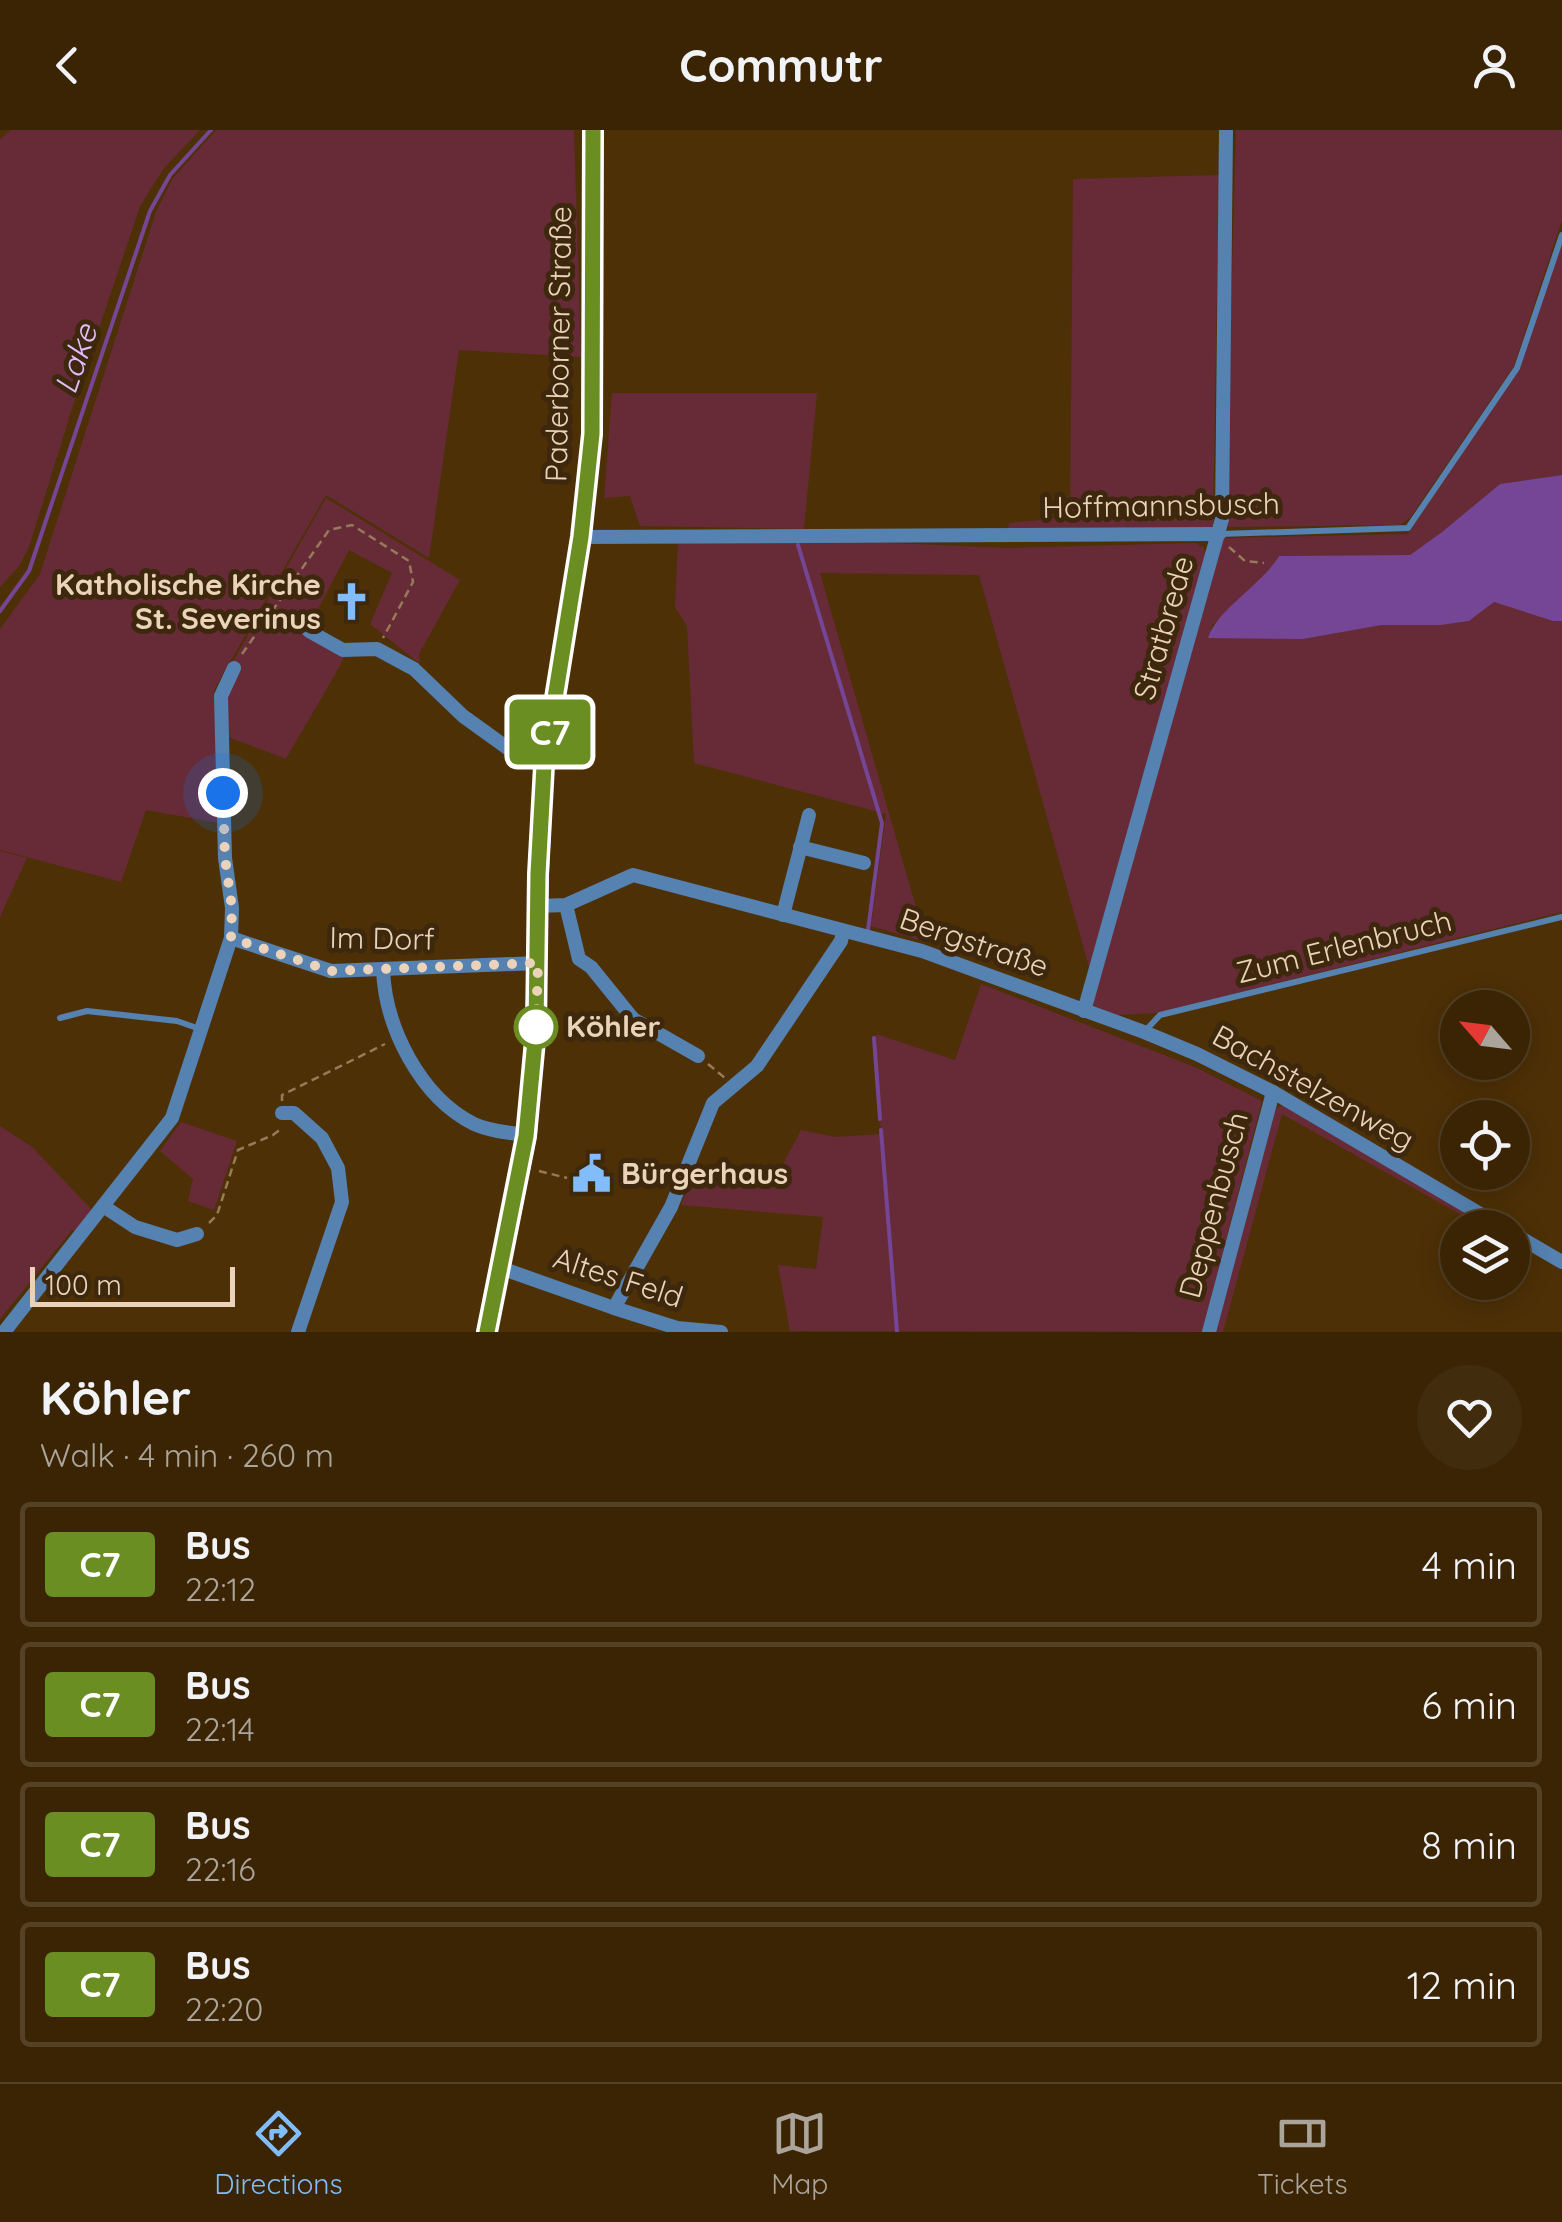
<!DOCTYPE html>
<meta charset="utf-8">
<style>
body{margin:0;font-family:Quicksand,sans-serif;background:#412c0e;color:#f1f3f6;height:100vh;display:flex;flex-direction:column;font-size:38px;white-space:nowrap}
*{box-sizing:border-box;margin:0}
p{font-size:32px;color:#aba49a}
.icon{flex:none;width:55px;height:55px;fill:none;stroke:currentColor;stroke-width:2;stroke-linecap:round;stroke-linejoin:round}
.map{position:relative;height:1202px;overflow:hidden}
.side{display:flex;flex-direction:column;background:#3a2404;flex:1}
.side>*{flex:none}
.badge{padding:0 20px;border-radius:8px;font-size:35px;line-height:65px}
.needle{width:65px;rotate:298deg}
.buttons{position:absolute;left:1440px;top:860px;display:grid;gap:20px}
.buttons a{display:grid;place-items:center;width:90px;height:90px;border-radius:50%;background:#3a2404;box-shadow:0 5px 25px #0003,0 0 0 2px #544126;font-size:50px}
.scale{position:absolute;left:30px;bottom:25px;width:205px;box-sizing:border-box;padding-left:10px;border:5px solid #ead3ba;border-top:0;font-size:28px;line-height:35px;white-space:nowrap;color:#ead3ba;-webkit-text-stroke:8px #3d280d;paint-order:stroke}
.you{position:absolute;width:50px;height:50px;margin:-25px;border:8px solid #fff;border-radius:50%;background:#1a73e8;box-shadow:0 0 0 15px #1a73e833}
.map>.badge{position:absolute;translate:-50% -50%;box-shadow:0 0 0 5px #fff}
.round{display:grid;place-items:center;flex:none;width:105px;height:105px;border-radius:52px;background:#412c0e}
.summary{display:flex;align-items:center;justify-content:space-between;height:170px;padding:0 40px}
h1{font-size:48px;font-weight:700;line-height:75px}
ul{padding:0;list-style:none}
li{display:flex;align-items:center;gap:30px;height:125px;margin:0 20px 15px;padding:0 20px;border:5px solid #544126;border-radius:10px}
li div{flex:1}
li b{display:block;font-size:38px}
li em{font-style:normal}
li .badge{min-width:110px;font-weight:700;text-align:center}
header{display:flex;justify-content:space-between;align-items:center;height:130px;padding:0 40px;background:#3a2404;font-size:45px;font-weight:700}
.tab-bar{display:flex;justify-content:space-around;align-items:center;height:140px;border-top:2px solid #544126;background:#3a2404;font-size:28px;color:#aba49a}
.tab-bar a{display:grid;justify-items:center;gap:5px}
.tab-bar .current{color:#80bdfa}
.map>svg:first-child{display:block}
.green{fill:#672b37}
.water{fill:#754695}
.lines{fill:none;stroke-linecap:round;stroke-linejoin:round}
.stream{stroke:#754695;stroke-width:4}
.path{stroke:#957b59;stroke-width:2.5;stroke-dasharray:8 5;stroke-linecap:butt}
.lane{stroke:#5582b0;stroke-width:6}
.street{stroke:#5582b0;stroke-width:14}
.secondary{stroke:#62acf4;stroke-width:20}
.line-casing{stroke:#fff;stroke-width:22}
.line{stroke:#6b8e23;stroke-width:15}
.walk{stroke:#ead3ba;stroke-width:10;stroke-dasharray:0 18}
.stop-dot{fill:#fff;stroke:#6b8e23;stroke-width:5}
.labels{text-anchor:middle;stroke-width:10;stroke-linejoin:round;paint-order:stroke}
.street-label{font-size:30px;fill:#ead3ba;stroke:#3d280d}
.poi-label{font-size:30px;font-weight:bold;fill:#ead3ba;stroke:#3d280d;text-anchor:end}
.stop-label{font-size:30px;font-weight:bold;fill:#ead3ba;stroke:#3d280d;text-anchor:start}
.water-label{font-size:32px;font-style:italic;fill:#e1bdfe;stroke:#3d280d}
</style>
<header><svg class="icon" aria-label="back" viewBox="0 0 24 24"><path d="M15 5l-7 7 7 7"/></svg>Commutr<svg class="icon" aria-label="person" viewBox="0 0 24 24"><circle cx="12" cy="8" r="4"/><path d="M4 21q1-7 8-7t8 7"/></svg></header>
<div class="map">
<svg width="1562" height="1202" viewBox="0 0 1562 1202">
<rect width="100%" height="100%" fill="#4d3006"/>
<g class="green">
<polygon points="11,0 200,0 164,38 140,76 71,282 29,417 19,436 0,457 0,9"/>
<polygon points="216,0 574,0 581,227 459,220 429,428 326,365 214,560 219,693 146,680 121,752 0,720 0,499 40,444 156,82 173,48"/>
<polygon points="1236,0 1562,0 1562,90 1514,236 1410,388 1400,395 1228,397 1225,393"/>
<polygon points="1219,45 1213,394 1211,398 1008,401 1009,393 1070,387 1073,49"/>
<polygon points="1562,114 1562,345 1500,354 1442,402 1410,425 1279,426 1270,442 1212,495 1209,507 1303,509 1382,495 1441,495 1469,491 1494,472 1553,491 1562,491 1562,782 1156,883 1116,885 1094,876 1091,870 1223,408 1408,404 1519,238"/>
<polygon points="612,263 817,263 804,399 640,396 630,366 604,368"/>
<path d="M 326,368 L 460,450 L 419,524 L 420,534 L 370,494 L 392,443 L 349,420 L 307,500 L 347,522 C 328,559 306,593 286,629 L 226,606 L 228,540 Z"/>
<polygon points="820,410 1008,418 1196,413 1204,418 1206,427 1089,837 979,445 820,443 926,812 871,796 886,684 694,633 687,496 675,477 678,411"/>
<polygon points="0,721 27,728 0,787"/>
<polygon points="981,854 1195,937 1262,971 1202,1202 790,1201 778,1135 816,1139 823,1087 681,1075 695,1039 777,1046 801,1000 835,1007 881,1004 876,904 955,930"/>
<polygon points="1286,975 1496,1097 1483,1097 1282,984 1223,1202 1213,1202 1272,984 1278,977"/>
<polygon points="181,992 237,1011 214,1080 188,1071 193,1049 160,1021"/>
<polygon points="0,996 32,1017 92,1080 75,1101 72,1100 0,1189"/>
</g>
<path class="water" d="M 1562,345 L 1562,491 L 1553,491 L 1494,472 L 1469,491 L 1441,495 L 1382,495 L 1303,509 L 1208,508 C 1217,479 1261,456 1279,426 L 1410,425 L 1442,402 L 1500,354 Z"/>
<g class="lines">
<g class="stream">
<polyline points="798,415 882,693 868,800"/>
<polyline points="0,481 29,441 150,81 170,45 211,0"/>
<polyline points="874,908 880,989"/>
<polyline points="881,1000 897,1202"/>
</g>
<g class="path">
<polyline points="1229,417 1245,431 1264,433"/>
<polyline points="274,479 297,493"/>
<polyline points="242,524 329,400 352,395 409,431 413,452 383,508"/>
<polyline points="708,934 725,948"/>
<polyline points="282,971 282,965 385,914"/>
<polyline points="539,1041 567,1048"/>
<polyline points="209,1093 217,1085 238,1020 273,1005 281,999"/>
</g>
<g class="lane">
<polyline points="1220,404 1408,398 1517,238 1562,105"/>
<polyline points="60,888 87,881 177,891 200,899"/>
<polyline points="1146,900 1160,885 1562,787"/>
</g>
<g class="street">
<polyline points="581,407 1219,404"/>
<polyline points="309,501 343,520 377,519 414,539 463,586 520,627 544,636"/>
<polyline points="800,717 864,733"/>
<polyline points="566,775 579,829 591,837 633,889 698,926"/>
<polyline points="538,776 566,775 633,745 922,821 1144,902 1197,924 1273,962 1504,1098"/>
<polyline points="783,785 809,685"/>
<polyline points="231,808 331,841 538,833"/>
<path d="M 383,839 C 385,897 420,967 474,994 C 489,1001 510,1003 527,1005"/>
<polyline points="1084,881 1222,389 1226,0"/>
<polyline points="282,983 294,983 322,1008 338,1038 342,1072 298,1202"/>
<polyline points="103,1076 135,1097 177,1110 197,1104"/>
<polyline points="1512,1103 1562,1132"/>
<polyline points="501,1138 614,1178 677,1198 721,1202"/>
<polyline points="614,1178 671,1077 713,973 757,936 841,811 843,802"/>
<polyline points="4,1202 172,988 231,808 232,778 225,728 221,566 234,538"/>
<polyline points="1209,1202 1273,962"/>
</g>
<polyline class="secondary" points="487,1202 527,1005 535,900 539,744 544,636 581,407 592,304 593,0"/>
</g>
<g class="lines">
<defs>
<polyline id="line" points="487,1202 526,1006 536,900 538,744 544,636 581,407 592,304 593,0"/>
</defs>
<use href="#line" class="line-casing"/>
<use href="#line" class="line"/>
<polyline class="walk" points="223,663 225,728 232,778 231,808 331,841 538,833 536,900 536,897"/>
</g>
<defs>
<symbol id="church-bare" viewBox="-9 -9 18 18"><path d="M-1.2-6h2.4v3.5h3.3v2.4h-3.3V6h-2.4V-.1h-3.3v-2.4h3.3Z" fill="#80bdfa" stroke="#3d280d" stroke-width="2.5" paint-order="stroke"/></symbol>
<symbol id="civic-bare" viewBox="-9 -9 18 18"><path d="M-.6-6.5H3V-4.5H.6V-3L4-1V1h2V6H-6V1h2V-1L-.6-3ZM-1.2 2.5V6h2.4V2.5Z" fill="#80bdfa" stroke="#3d280d" stroke-width="2.5" paint-order="stroke"/></symbol>
</defs>
<g fill-rule="evenodd">
<use href="#church-bare" x="324" y="444" width="55" height="55"/>
<use href="#civic-bare" x="564" y="1016" width="55" height="55"/>
</g>
<circle class="stop-dot" cx="536" cy="897" r="20"/>
<g class="labels">
<g class="street-label">
<text transform="translate(559 214) rotate(-89)" y="10">Paderborner Straße</text>
<text transform="translate(1161 376) rotate(-1)" y="10">Hoffmannsbusch</text>
<text transform="translate(1164 498) rotate(-74)" y="10">Stratbrede</text>
<text transform="translate(382 809) rotate(1)" y="10">Im Dorf</text>
<text transform="translate(974 813) rotate(19)" y="10">Bergstraße</text>
<text transform="translate(1344 817) rotate(-14)" y="10">Zum Erlenbruch</text>
<text transform="translate(1313 958) rotate(29)" y="10">Bachstelzenweg</text>
<text transform="translate(1214 1075) rotate(-75)" y="10">Deppenbusch</text>
<text transform="translate(618 1148) rotate(18)" y="10">Altes Feld</text>
</g>
<g class="poi-label">
<text x="321" y="465">Katholische Kirche<tspan x="321" dy="34">St. Severinus</tspan></text>
<text x="621" y="1054" text-anchor="start">Bürgerhaus</text>
</g>
<g class="stop-label">
<text x="566" y="907">Köhler</text>
</g>
<g class="water-label">
<text transform="translate(76 229) rotate(-71)" y="11">Lake</text>
</g>
</g>
</svg>
<div class="buttons">
<a><svg class="needle" viewBox="-14 -14 28 28"><path d="M0-13l5 13h-10z" fill="#e53935"/><path d="M0 13l5-13h-10z" fill="#aba49a"/></svg></a>
<a><svg class="icon" aria-label="locate" viewBox="0 0 24 24"><circle cx="12" cy="12" r="6"/><path d="M12 2v4M12 18v4M2 12h4M18 12h4"/></svg></a>
<a><svg class="icon" aria-label="layers" viewBox="0 0 24 24"><path d="M12 4l9 5-9 5-9-5zM3 14l9 5 9-5"/></svg></a>
</div>
<div class="scale">100 m</div>
<div class="you" style="left:223px;top:663px"></div>
<b class="badge" style="left:550px;top:602px;background:#6b8e23;color:#fff">C7</b>
</div>
<section class="side">
<div class="summary"><div><h1>Köhler</h1><p>Walk · 4 min · 260 m</p></div><a class="round"><svg class="icon" aria-label="heart" viewBox="0 0 24 24"><path d="M12 20l-8-8c-3-5 5-10 8-4 3-6 11-1 8 4z"/></svg></a></div>
<ul>
<li><span class="badge" style="background:#6b8e23;color:#fff">C7</span><div><b>Bus</b><p>22:12</p></div><em>4 min</em></li>
<li><span class="badge" style="background:#6b8e23;color:#fff">C7</span><div><b>Bus</b><p>22:14</p></div><em>6 min</em></li>
<li><span class="badge" style="background:#6b8e23;color:#fff">C7</span><div><b>Bus</b><p>22:16</p></div><em>8 min</em></li>
<li><span class="badge" style="background:#6b8e23;color:#fff">C7</span><div><b>Bus</b><p>22:20</p></div><em>12 min</em></li>
</ul>
</section>
<nav class="tab-bar">
<a class="current"><svg class="icon" aria-label="directions" viewBox="0 0 24 24"><path d="M12 3l9 9-9 9-9-9zM9 14v-3h6M13 9l2 2-2 2"/></svg>Directions</a>
<a><svg class="icon" aria-label="map" viewBox="0 0 24 24"><path d="M3 6l6-2 6 2 6-2v14l-6 2-6-2-6 2zM9 4v14M15 6v14"/></svg>Map</a>
<a><svg class="icon" aria-label="tickets" viewBox="0 0 24 24"><path d="M3 7h18v10H3zM15 7v10"/></svg>Tickets</a>
</nav>
